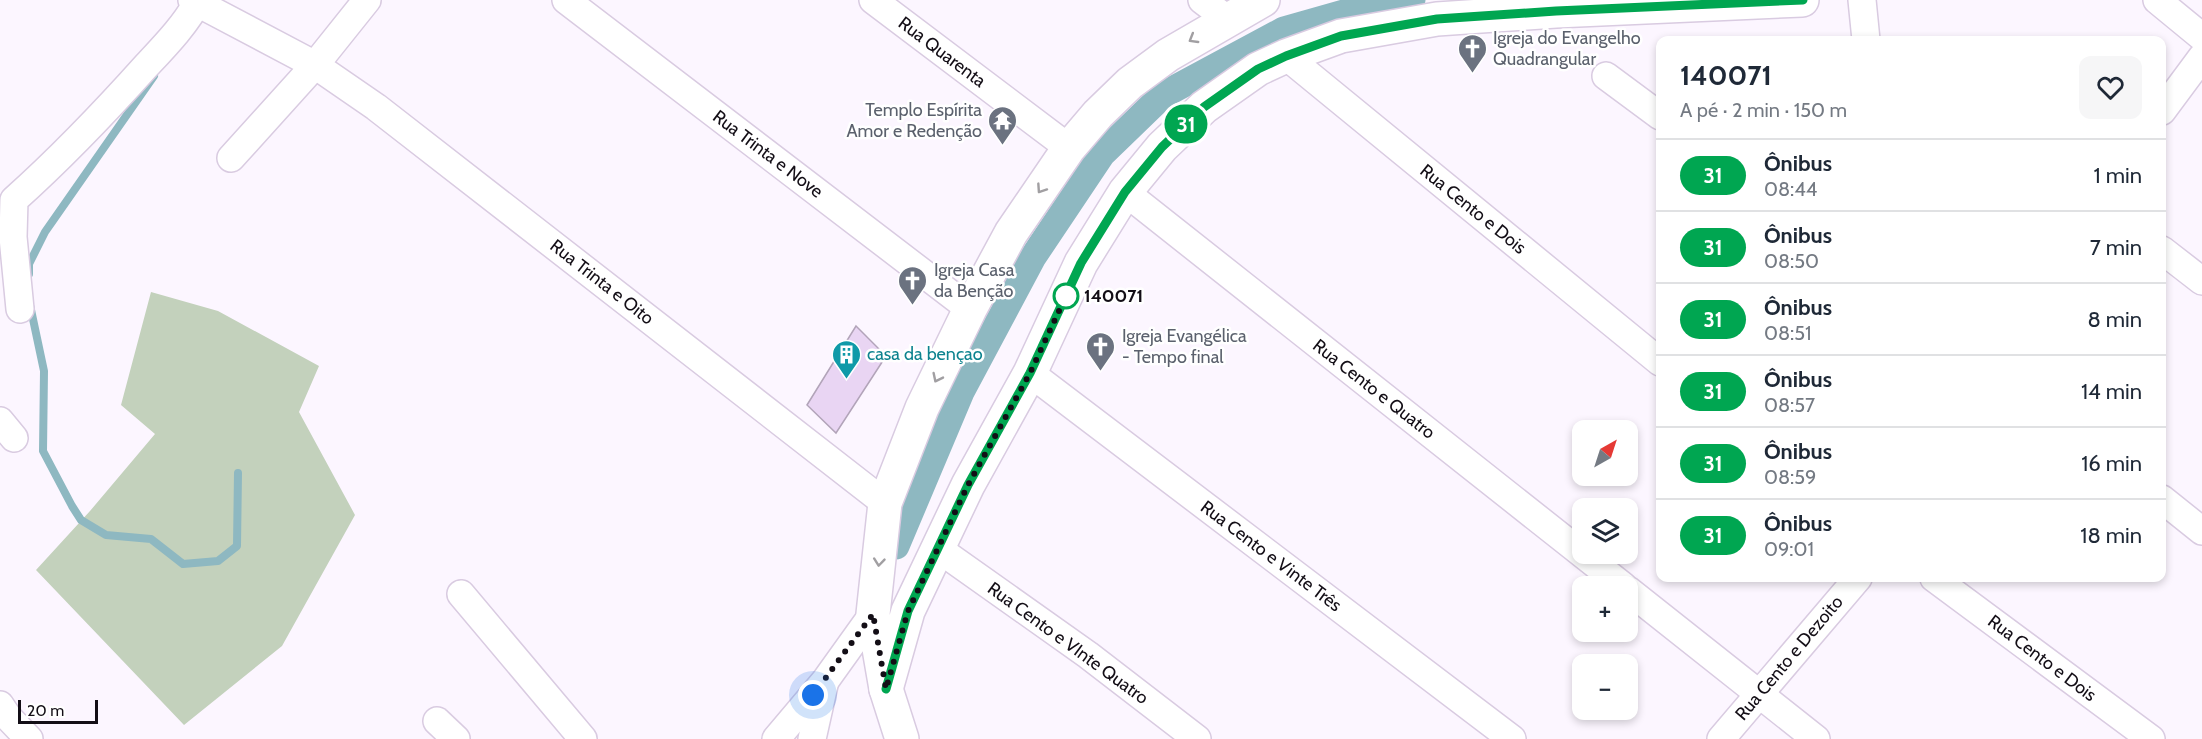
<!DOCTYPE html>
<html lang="pt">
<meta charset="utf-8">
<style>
body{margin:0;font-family:Cabin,sans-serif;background:#f6f6f7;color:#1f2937;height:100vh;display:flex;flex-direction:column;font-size:22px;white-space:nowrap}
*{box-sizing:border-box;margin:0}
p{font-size:20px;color:#747a83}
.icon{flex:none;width:33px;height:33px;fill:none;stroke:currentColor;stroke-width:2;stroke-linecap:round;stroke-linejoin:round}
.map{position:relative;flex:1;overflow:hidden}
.side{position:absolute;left:1656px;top:36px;width:510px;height:546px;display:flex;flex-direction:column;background:#fff;border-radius:12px;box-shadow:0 3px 9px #0003}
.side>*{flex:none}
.badge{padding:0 12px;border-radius:20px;font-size:21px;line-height:39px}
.needle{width:39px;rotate:39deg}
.buttons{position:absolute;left:1572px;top:420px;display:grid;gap:12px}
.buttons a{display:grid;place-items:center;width:66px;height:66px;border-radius:12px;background:#fff;box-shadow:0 3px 9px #0003;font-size:30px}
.scale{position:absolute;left:18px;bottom:15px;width:80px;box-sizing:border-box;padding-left:6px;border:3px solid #130e16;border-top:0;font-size:16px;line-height:21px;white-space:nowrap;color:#130e16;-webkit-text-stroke:4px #fff;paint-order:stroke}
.you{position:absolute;width:30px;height:30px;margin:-15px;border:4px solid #fff;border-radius:50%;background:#1a73e8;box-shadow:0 0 0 9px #1a73e833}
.map>.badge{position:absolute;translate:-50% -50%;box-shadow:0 0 0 3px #fff}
.round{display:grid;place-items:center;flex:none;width:63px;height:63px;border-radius:12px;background:#f6f6f7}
.headline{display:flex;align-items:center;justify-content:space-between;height:102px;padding:0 24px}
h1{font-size:28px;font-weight:700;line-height:45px}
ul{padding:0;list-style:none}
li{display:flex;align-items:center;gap:18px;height:72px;padding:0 24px;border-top:2px solid #e0e1e3}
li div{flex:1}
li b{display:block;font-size:22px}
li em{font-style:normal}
li .badge{min-width:66px;font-weight:700;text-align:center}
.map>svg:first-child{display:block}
.green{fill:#c3d1bc}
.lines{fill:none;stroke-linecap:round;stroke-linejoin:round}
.stream{stroke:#8eb8c1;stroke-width:8}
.canal{stroke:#8eb8c1;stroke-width:27}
.building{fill:#e9d5f3;stroke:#b2a4b9;stroke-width:1.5}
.minor-casing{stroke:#d9cbe1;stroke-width:30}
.major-casing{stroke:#d9cbe1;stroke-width:36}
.minor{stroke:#fff;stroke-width:27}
.major{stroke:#fff;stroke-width:33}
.oneway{stroke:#a19fa2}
.line-casing{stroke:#fff;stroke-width:14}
.line{stroke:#00a651;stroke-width:9}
.walk{stroke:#130e16;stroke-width:6;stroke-dasharray:0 10.8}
.stop-dot{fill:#fff;stroke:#00a651;stroke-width:3}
.labels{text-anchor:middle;stroke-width:5;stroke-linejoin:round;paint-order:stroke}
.worship-label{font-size:18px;fill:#5b616d;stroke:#fff;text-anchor:start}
.street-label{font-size:18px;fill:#130e16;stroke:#fff}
.stop-label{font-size:18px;font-weight:bold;fill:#130e16;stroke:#fff;text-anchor:start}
.culture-label{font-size:18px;fill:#0d838f;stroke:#fff;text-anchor:start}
</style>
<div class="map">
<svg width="2202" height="739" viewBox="0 0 2202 739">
<rect width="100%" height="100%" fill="#fcf6ff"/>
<polygon class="green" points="151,292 218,311 319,366 299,412 355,515 282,646 184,725 36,570 90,511 155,434 121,405"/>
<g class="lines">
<g class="stream">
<polyline points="29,274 29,264 45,232 154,76"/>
<polyline points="30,305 44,371 43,451 72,506 81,520 106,535 151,539 183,564 218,561 237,546 238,473"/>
</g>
<polyline class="canal" points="896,546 961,392 1033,257 1102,154 1163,95 1284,30 1372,5 1412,0"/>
</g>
<polygon class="building" points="856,326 886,356 836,433 807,405"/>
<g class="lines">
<defs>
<g id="minor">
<polyline points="192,0 315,65 376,107 885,503"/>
<polyline points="566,0 970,309"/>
<polyline points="873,0 1069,148"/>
<polyline points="1202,0 1227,19"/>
<polyline points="1862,0 1866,40"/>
<polyline points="2157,0 2202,37"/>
<polyline points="1286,56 1660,362"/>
<polyline points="1606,76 1660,116"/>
<polyline points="2162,111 2202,57"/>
<polyline points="231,158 315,65 367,0"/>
<polyline points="1125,192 1623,586"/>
<polyline points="2162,250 2202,281"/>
<path d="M 20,309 L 13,237 L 14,200 C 62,157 104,113 147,65 C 163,48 189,21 198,0"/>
<polyline points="1030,373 1512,739"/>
<polyline points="0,421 14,438"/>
<polyline points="2162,499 2202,531"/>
<polyline points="937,548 1088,655 1197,739"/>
<polyline points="1934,578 2151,739"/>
<polyline points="1628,590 1816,739"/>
<polyline points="461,594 583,739"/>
<polyline points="0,705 8,717 29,739"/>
<polyline points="437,721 456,739"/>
<polyline points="776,739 825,681 873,614"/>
<polyline points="812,739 824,685"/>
<polyline points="1721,739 1858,578"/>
</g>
<g id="major">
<polyline points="886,689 908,611 968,485 1030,373 1081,263 1125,192 1162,147 1204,107 1258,69 1286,56 1341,36 1437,19 1556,11 1802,0"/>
<polyline points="902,739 886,689 873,614 885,503 922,408 970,309 1011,233 1069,148 1098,114 1130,83 1168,55 1263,0"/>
</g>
</defs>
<use href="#minor" class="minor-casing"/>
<use href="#major" class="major-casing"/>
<use href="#minor" class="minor"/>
<use href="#major" class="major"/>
</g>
<defs><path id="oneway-chevron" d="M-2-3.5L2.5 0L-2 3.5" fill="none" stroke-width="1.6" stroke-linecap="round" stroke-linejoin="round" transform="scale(1.5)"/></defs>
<g class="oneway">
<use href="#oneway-chevron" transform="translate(1193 39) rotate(149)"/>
<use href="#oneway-chevron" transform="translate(1041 189) rotate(124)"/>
<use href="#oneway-chevron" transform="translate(937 378) rotate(116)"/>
<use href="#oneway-chevron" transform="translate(879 562) rotate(96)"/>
</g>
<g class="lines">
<defs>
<polyline id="line" points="886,689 908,611 968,485 1030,373 1081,263 1125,192 1162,147 1204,107 1258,69 1286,56 1341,36 1437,19 1556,11 1803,0"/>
</defs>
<use href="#line" class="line-casing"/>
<use href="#line" class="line"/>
<polyline class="walk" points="813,695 873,614 886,689 908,611 968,485 1030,373 1066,296"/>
</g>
<defs>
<symbol id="church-pin" viewBox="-11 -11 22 30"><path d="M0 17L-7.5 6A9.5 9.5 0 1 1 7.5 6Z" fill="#6b7280" stroke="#fff"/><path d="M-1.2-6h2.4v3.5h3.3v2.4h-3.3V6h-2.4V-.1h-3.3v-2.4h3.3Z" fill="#fff"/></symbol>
<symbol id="temple-pin" viewBox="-11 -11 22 30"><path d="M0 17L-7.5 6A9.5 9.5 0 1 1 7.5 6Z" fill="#6b7280" stroke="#fff"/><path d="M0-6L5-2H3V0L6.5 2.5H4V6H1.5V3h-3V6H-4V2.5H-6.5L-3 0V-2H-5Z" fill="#fff"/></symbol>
<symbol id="building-pin" viewBox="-11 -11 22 30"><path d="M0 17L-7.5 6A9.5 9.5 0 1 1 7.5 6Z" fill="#0f9aa8" stroke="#fff"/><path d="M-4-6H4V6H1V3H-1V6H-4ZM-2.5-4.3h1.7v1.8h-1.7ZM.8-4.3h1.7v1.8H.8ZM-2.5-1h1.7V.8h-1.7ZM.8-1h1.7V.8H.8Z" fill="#fff"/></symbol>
</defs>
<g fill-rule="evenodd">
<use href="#church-pin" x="1456" y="32" width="33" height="45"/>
<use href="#temple-pin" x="986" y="104" width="33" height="45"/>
<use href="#church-pin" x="896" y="264" width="33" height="45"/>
<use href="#church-pin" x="1084" y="330" width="33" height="45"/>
<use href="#building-pin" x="830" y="338" width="33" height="45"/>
</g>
<circle class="stop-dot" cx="1066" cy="296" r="12"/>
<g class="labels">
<g class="worship-label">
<text x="1493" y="44">Igreja do Evangelho<tspan x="1493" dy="21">Quadrangular</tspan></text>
<text x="982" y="116" text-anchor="end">Templo Espírita<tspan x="982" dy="21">Amor e Redenção</tspan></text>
<text x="934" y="276">Igreja Casa<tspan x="934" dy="21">da Benção</tspan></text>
<text x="1122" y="342">Igreja Evangélica<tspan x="1122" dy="21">- Tempo final</tspan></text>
</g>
<g class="street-label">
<text transform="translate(942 52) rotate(37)" y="6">Rua Quarenta</text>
<text transform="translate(768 154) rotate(37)" y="6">Rua Trinta e Nove</text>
<text transform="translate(1473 209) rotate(39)" y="6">Rua Cento e Dois</text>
<text transform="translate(602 282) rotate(38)" y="6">Rua Trinta e Oito</text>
<text transform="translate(1374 389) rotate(38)" y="6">Rua Cento e Quatro</text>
<text transform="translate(1271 556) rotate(37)" y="6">Rua Cento e Vinte Três</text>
<text transform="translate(1068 643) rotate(36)" y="6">Rua Cento e VInte Quatro</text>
<text transform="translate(1789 658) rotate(-50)" y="6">Rua Cento e Dezoito</text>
<text transform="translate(2042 658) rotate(37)" y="6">Rua Cento e Dois</text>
</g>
<g class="stop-label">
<text x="1084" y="302">140071</text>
</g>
<g class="culture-label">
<text x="867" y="360">casa da bençao</text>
</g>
</g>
</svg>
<div class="buttons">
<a><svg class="needle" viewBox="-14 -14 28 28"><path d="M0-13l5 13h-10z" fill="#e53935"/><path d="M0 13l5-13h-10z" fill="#747a83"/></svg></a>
<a><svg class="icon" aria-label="layers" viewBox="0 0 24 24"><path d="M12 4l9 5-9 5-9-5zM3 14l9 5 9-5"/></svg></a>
<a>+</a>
<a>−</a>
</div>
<div class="scale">20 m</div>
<div class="you" style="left:813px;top:695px"></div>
<b class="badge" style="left:1186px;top:124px;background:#00a651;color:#fff">31</b>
<section class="side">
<div class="headline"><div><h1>140071</h1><p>A pé · 2 min · 150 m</p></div><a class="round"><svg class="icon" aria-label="heart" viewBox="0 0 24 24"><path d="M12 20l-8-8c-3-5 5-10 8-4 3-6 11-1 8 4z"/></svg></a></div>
<ul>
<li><span class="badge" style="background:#00a651;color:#fff">31</span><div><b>Ônibus</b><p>08:44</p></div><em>1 min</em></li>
<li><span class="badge" style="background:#00a651;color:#fff">31</span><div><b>Ônibus</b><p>08:50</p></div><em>7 min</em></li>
<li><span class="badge" style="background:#00a651;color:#fff">31</span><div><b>Ônibus</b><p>08:51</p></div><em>8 min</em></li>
<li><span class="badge" style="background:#00a651;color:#fff">31</span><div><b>Ônibus</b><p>08:57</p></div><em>14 min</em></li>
<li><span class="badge" style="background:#00a651;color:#fff">31</span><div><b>Ônibus</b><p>08:59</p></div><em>16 min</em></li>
<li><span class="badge" style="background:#00a651;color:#fff">31</span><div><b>Ônibus</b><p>09:01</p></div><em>18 min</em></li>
</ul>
</section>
</div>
